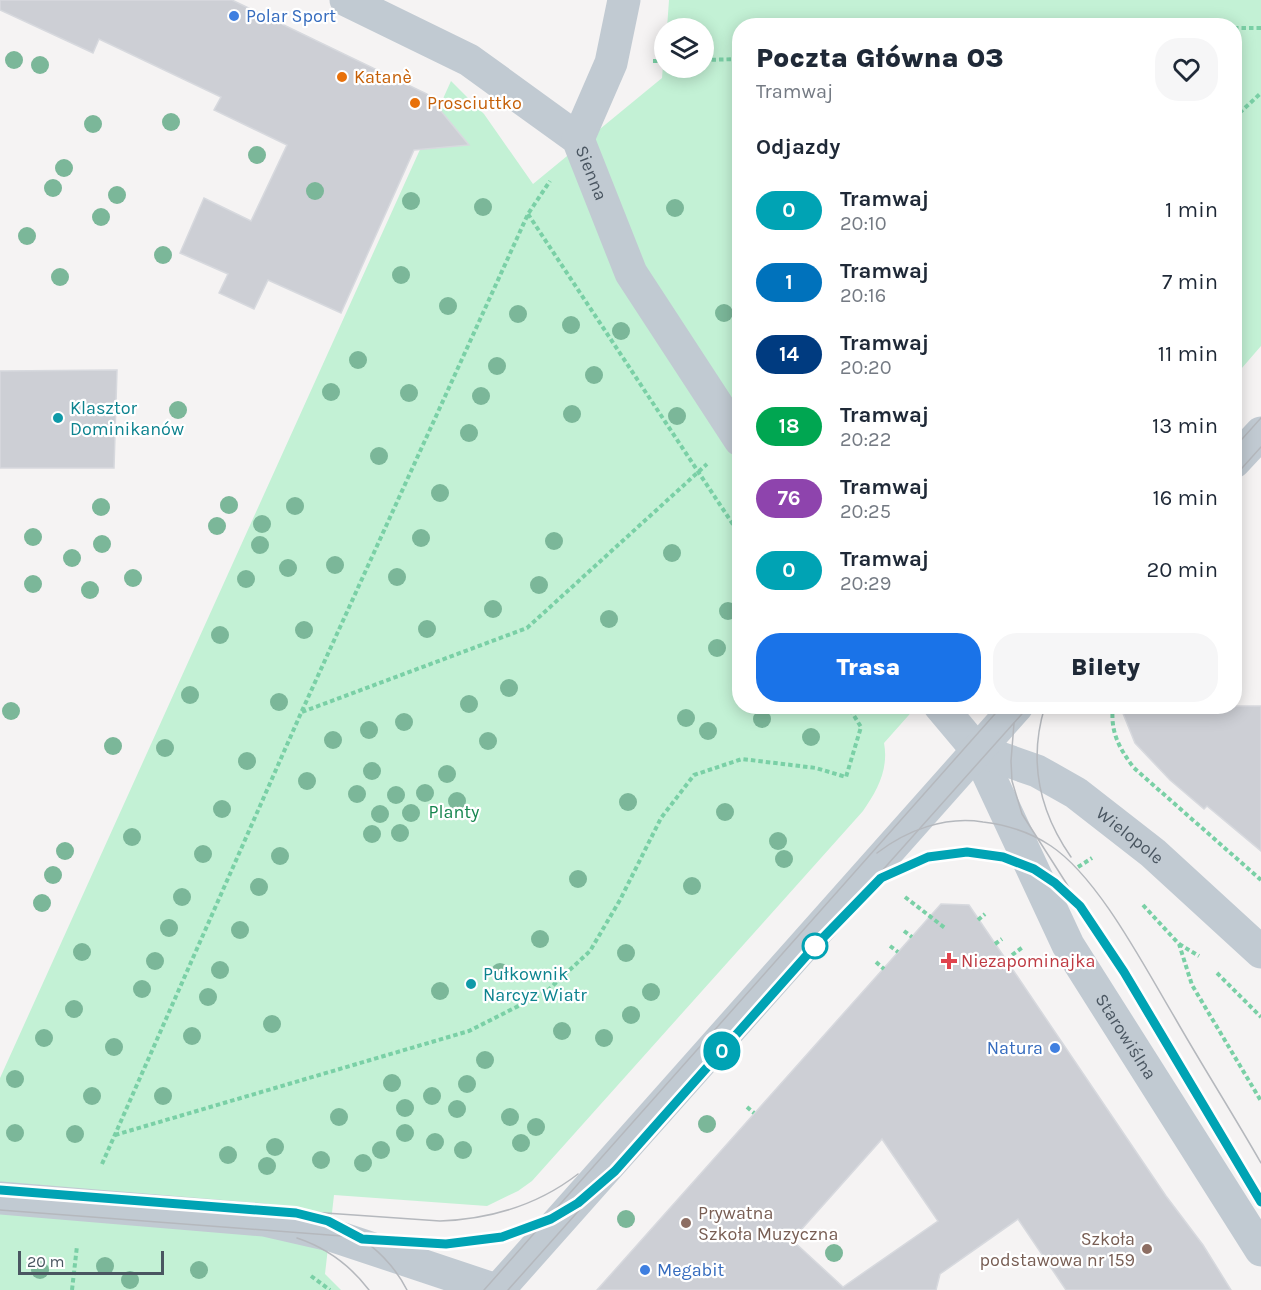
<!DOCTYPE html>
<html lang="pl">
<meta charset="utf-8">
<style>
body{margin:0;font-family:Karla,sans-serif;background:#f6f6f7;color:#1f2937;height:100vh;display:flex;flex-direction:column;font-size:22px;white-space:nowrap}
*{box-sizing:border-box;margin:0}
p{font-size:20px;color:#747a83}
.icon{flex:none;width:33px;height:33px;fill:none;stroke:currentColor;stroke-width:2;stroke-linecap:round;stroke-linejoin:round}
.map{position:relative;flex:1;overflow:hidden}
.side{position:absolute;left:732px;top:18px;width:510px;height:696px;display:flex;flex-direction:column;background:#fff;border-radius:24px;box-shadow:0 3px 15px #0003}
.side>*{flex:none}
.badge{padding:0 12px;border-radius:20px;font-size:21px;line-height:39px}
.controls{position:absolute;left:654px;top:18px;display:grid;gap:12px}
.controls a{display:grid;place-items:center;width:60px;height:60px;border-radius:50%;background:#fff;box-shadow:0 3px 15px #0003;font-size:30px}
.scale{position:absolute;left:18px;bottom:15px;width:146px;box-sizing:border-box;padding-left:6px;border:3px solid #4a5661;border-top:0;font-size:16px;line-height:21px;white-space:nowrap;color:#4a5661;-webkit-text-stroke:4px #fff;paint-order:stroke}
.map>.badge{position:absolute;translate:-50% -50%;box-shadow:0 0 0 3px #fff}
h2{padding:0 24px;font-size:22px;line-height:54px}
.round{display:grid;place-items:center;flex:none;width:63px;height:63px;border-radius:24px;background:#f6f6f7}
.headline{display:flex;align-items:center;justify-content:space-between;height:102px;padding:0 24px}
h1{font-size:28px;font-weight:800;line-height:45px}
.button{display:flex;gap:12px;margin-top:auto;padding:12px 24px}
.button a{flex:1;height:69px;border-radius:24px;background:#1a73e8;color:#fff;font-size:24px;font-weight:800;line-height:69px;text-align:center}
.button a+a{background:#f6f6f7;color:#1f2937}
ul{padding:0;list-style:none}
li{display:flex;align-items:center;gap:18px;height:72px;padding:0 24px}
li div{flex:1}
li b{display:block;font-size:22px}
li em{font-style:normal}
li .badge{min-width:66px;font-weight:700;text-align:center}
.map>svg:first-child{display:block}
.green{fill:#c3f1d5}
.building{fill:#cdcfd5;stroke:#d7d9de;stroke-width:1.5;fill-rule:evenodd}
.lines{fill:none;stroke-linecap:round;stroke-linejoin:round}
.path{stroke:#7ad0a6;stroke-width:4;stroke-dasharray:4.5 3;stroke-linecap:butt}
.minor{stroke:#c1cad2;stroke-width:33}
.tram{stroke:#b5b8bd;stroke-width:1.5}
.tree{fill:#7bb799}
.line-casing{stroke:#fff;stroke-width:14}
.line{stroke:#00a3b4;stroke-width:9}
.shop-dot{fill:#3f7fe0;stroke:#fff;stroke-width:2}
.food-dot{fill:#e8710a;stroke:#fff;stroke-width:2}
.culture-dot{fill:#0f9aa8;stroke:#fff;stroke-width:2}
.stop-dot{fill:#fff;stroke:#00a3b4;stroke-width:3}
.health-dot{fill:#e0444e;stroke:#fff;stroke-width:2}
.education-dot{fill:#8d6e63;stroke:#fff;stroke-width:2}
.labels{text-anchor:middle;stroke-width:4.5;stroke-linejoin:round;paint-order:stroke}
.shop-label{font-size:18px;fill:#366cbe;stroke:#fff;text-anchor:start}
.food-label{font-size:18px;fill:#c56008;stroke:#fff;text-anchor:start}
.street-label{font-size:18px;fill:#4a5661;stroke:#fff}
.culture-label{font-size:18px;fill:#0d838f;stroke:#fff;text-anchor:start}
.park-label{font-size:18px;fill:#17864f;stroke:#fff}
.health-label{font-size:18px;fill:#be3a42;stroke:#fff;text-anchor:start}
.education-label{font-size:18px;fill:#785e54;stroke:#fff;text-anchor:start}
</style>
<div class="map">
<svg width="1261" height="1290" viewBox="0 0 1261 1290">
<rect width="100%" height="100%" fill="#f5f3f3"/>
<path class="green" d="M 669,0 L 1261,0 L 1261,346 L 1235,376 L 1234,26 L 740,26 L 740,706 L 916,707 L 884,743 C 889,769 877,791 863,811 L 532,1181 L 518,1191 L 487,1206 L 334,1195 L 325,1274 L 341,1290 L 0,1290 L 0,1078 L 451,81 L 484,114 L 533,184 L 662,78 L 664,52 L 664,68 L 704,68 L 704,28 L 667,28 Z"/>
<g class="building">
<polygon points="0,0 232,0 427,94 469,145 414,150 341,313 268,280 254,309 219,293 228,274 180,253 204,198 251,221 287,145 214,110 221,97 99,39 93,53 0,10"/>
<polygon points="117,370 114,468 0,468 0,371"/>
<polygon points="1120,706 1261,706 1261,851 1207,806 1204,809 1170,780 1135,743"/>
<path d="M 941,904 L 969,905 L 1166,1196 L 1203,1245 L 1231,1290 L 1066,1290 L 1018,1219 L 940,1274 L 936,1290 L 597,1290 ZM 882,1139 L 938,1221 L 843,1287 L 792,1240 Z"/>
</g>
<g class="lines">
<g class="path">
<polyline points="1234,28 1261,28"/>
<polyline points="704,60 740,59"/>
<polyline points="653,61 664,61"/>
<polyline points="1234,118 1261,93"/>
<polyline points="528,214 740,535"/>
<path d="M 1113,706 C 1110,732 1119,748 1134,768 L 1261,880"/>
<polyline points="302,712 527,628 707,464"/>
<polyline points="1078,867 1092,858"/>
<polyline points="905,897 945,928"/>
<polyline points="1143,905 1179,944 1192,985 1261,1101"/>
<polyline points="978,920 985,914"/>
<polyline points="904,931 912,937"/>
<polyline points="995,944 1002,939"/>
<polyline points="1179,944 1199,956"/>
<polyline points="890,946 898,952"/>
<polyline points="1012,955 1023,947"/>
<polyline points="876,962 884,969"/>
<polyline points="1217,973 1261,1017"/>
<polyline points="747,1107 754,1113"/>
<polyline points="115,1135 469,1031 546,992 590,951 620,900 661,818 694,775 742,759 816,768 846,777 861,727 848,706"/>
<polyline points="102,1164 301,713 528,214 550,181"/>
<polyline points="311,1276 330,1290"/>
<polyline points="72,1290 77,1246"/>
</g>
<g class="minor">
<path id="s1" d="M 346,0 L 469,60 L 578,139 L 631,273 L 740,440"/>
<polyline points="578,139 611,63 624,0"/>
<polyline points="1234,462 1261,433"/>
<path id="s2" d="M 940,706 L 977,750 L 1068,945 L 1261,1250"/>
<path id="s3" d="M 977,750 L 1037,771 L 1076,793 L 1153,853 L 1261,952"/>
<polyline points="0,1198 264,1220 334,1236 496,1290"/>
<polyline points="498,1290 1017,706"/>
</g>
<g class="tram">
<polyline points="1234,448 1261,418"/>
<polyline points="1234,477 1261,447"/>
<path d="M 1045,706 C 1028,761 1039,811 1071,857"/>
<polyline points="1014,723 1011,761 1012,781 1022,814 1132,986 1261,1202"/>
<path d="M 877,853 C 907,830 945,816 983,822 C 1008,825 1030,832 1051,846 C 1099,878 1145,968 1175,1018 C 1203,1067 1233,1114 1261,1163"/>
<path d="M 881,878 C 946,844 1006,840 1065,891"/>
<path d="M 0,1190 L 440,1221 C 491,1219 538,1205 578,1174"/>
<path d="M 0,1210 L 446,1244 C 495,1240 542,1232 581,1200"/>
<path d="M 318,1219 C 356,1229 389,1255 407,1290"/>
<path d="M 297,1238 C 327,1248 350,1265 369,1290"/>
<polyline points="484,1290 1002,706"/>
<polyline points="508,1290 1029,706"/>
</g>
</g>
<g class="tree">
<circle cx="14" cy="60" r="9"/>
<circle cx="40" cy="65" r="9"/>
<circle cx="171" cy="122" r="9"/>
<circle cx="93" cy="124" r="9"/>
<circle cx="257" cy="155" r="9"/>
<circle cx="64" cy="168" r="9"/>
<circle cx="53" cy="188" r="9"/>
<circle cx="315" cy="191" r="9"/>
<circle cx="117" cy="195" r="9"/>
<circle cx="411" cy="201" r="9"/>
<circle cx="483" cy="207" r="9"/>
<circle cx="675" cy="208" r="9"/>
<circle cx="101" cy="217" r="9"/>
<circle cx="27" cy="236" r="9"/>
<circle cx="163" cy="255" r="9"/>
<circle cx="401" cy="275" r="9"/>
<circle cx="60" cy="277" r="9"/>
<circle cx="448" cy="306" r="9"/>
<circle cx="724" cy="313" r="9"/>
<circle cx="518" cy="314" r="9"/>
<circle cx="571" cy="325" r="9"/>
<circle cx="621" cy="331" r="9"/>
<circle cx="358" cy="360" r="9"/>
<circle cx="497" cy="366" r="9"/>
<circle cx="594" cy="375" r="9"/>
<circle cx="331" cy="392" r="9"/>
<circle cx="409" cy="393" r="9"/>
<circle cx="481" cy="396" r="9"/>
<circle cx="178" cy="410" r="9"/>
<circle cx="572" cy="414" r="9"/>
<circle cx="677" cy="416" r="9"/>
<circle cx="469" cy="433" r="9"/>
<circle cx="379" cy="456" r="9"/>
<circle cx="440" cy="493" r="9"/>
<circle cx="229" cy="505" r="9"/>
<circle cx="295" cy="506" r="9"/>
<circle cx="101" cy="507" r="9"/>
<circle cx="262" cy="524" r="9"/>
<circle cx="217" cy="526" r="9"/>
<circle cx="33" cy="537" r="9"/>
<circle cx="421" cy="538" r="9"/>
<circle cx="554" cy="541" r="9"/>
<circle cx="102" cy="544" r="9"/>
<circle cx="260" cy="545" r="9"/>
<circle cx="672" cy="553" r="9"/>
<circle cx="72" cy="558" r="9"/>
<circle cx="335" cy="565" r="9"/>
<circle cx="288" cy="568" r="9"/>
<circle cx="397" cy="577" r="9"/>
<circle cx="133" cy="578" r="9"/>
<circle cx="246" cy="579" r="9"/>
<circle cx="33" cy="584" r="9"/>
<circle cx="539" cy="585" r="9"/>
<circle cx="90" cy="590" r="9"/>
<circle cx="493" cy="609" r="9"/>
<circle cx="728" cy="611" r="9"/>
<circle cx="609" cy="619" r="9"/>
<circle cx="427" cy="629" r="9"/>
<circle cx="304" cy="630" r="9"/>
<circle cx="220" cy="635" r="9"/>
<circle cx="717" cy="648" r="9"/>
<circle cx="509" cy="688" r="9"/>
<circle cx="190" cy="695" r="9"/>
<circle cx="279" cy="702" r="9"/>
<circle cx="469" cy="704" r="9"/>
<circle cx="11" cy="711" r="9"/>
<circle cx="686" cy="718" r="9"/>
<circle cx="762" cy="719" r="9"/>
<circle cx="404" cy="722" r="9"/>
<circle cx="369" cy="730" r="9"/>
<circle cx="708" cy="731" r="9"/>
<circle cx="811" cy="737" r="9"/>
<circle cx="333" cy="740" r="9"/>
<circle cx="488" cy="741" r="9"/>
<circle cx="113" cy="746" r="9"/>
<circle cx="165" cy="748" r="9"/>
<circle cx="247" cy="761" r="9"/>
<circle cx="372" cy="771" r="9"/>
<circle cx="447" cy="774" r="9"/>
<circle cx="307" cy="781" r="9"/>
<circle cx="425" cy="793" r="9"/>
<circle cx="357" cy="794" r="9"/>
<circle cx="396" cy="795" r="9"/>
<circle cx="457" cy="801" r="9"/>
<circle cx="628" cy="802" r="9"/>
<circle cx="222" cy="809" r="9"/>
<circle cx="725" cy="812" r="9"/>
<circle cx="411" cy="813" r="9"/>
<circle cx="380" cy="814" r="9"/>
<circle cx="400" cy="833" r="9"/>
<circle cx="372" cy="834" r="9"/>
<circle cx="132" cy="837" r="9"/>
<circle cx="778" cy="841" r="9"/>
<circle cx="65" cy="851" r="9"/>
<circle cx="203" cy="854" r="9"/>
<circle cx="280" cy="856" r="9"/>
<circle cx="784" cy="859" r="9"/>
<circle cx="53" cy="875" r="9"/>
<circle cx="578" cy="879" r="9"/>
<circle cx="692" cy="886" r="9"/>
<circle cx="259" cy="887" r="9"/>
<circle cx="182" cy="897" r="9"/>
<circle cx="42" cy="903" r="9"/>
<circle cx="169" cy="928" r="9"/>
<circle cx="240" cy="930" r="9"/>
<circle cx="540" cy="939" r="9"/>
<circle cx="82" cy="952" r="9"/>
<circle cx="626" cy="953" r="9"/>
<circle cx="155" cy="961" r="9"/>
<circle cx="220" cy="970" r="9"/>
<circle cx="500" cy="972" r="9"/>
<circle cx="142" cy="989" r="9"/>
<circle cx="440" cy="991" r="9"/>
<circle cx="651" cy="992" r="9"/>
<circle cx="208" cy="997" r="9"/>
<circle cx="74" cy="1009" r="9"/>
<circle cx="631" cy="1015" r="9"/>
<circle cx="272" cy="1024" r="9"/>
<circle cx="562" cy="1031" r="9"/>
<circle cx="192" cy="1036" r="9"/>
<circle cx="44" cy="1038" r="9"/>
<circle cx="604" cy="1038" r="9"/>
<circle cx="114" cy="1047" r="9"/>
<circle cx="485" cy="1060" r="9"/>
<circle cx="15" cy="1079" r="9"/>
<circle cx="392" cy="1083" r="9"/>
<circle cx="467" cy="1084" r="9"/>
<circle cx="92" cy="1096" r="9"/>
<circle cx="163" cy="1096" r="9"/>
<circle cx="432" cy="1096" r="9"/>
<circle cx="405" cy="1108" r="9"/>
<circle cx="457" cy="1109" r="9"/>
<circle cx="339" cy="1117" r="9"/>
<circle cx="510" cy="1117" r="9"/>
<circle cx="707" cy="1124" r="9"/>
<circle cx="536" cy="1127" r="9"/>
<circle cx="15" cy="1133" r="9"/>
<circle cx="405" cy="1133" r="9"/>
<circle cx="75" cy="1134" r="9"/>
<circle cx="435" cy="1142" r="9"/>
<circle cx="521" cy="1143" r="9"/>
<circle cx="275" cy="1147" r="9"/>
<circle cx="381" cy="1150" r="9"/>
<circle cx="463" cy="1150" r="9"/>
<circle cx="228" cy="1155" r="9"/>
<circle cx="321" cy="1160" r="9"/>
<circle cx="363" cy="1163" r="9"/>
<circle cx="267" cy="1166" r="9"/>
<circle cx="626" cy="1219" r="9"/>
<circle cx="834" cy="1253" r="9"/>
<circle cx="105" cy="1266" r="9"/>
<circle cx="40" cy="1270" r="9"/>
<circle cx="199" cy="1270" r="9"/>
<circle cx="130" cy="1280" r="9"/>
</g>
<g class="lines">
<defs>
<polyline id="line" points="0,1190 296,1213 328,1221 362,1239 446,1244 502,1237 551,1219 578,1203 615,1171 815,946 881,878 928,857 967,852 1003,857 1034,869 1055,883 1080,906 1124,972 1261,1202"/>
</defs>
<use href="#line" class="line-casing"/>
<use href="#line" class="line"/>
</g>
<g class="shop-dot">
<circle cx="234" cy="16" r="6"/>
<circle cx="1055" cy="1048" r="6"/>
<circle cx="645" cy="1270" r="6"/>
</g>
<g class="food-dot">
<circle cx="342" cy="77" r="6"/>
<circle cx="415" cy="103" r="6"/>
</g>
<g class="culture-dot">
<circle cx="58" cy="418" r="6"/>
<circle cx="471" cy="984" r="6"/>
</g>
<circle class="stop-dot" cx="815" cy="946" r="12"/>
<path class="health-dot" d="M946 952h6v6h6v6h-6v6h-6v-6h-6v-6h6z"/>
<g class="education-dot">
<circle cx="686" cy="1223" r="6"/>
<circle cx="1147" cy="1249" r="6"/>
</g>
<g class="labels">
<g class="shop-label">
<text x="246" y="22">Polar Sport</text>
<text x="1043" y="1054" text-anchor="end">Natura</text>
<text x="657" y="1276">Megabit</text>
</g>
<g class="food-label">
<text x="354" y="83">Katanè</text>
<text x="427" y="109">Prosciuttko</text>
</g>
<g class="street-label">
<text dy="6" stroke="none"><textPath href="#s1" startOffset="308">Sienna</textPath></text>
<text dy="6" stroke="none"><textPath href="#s3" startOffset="177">Wielopole</textPath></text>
<text dy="6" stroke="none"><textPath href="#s2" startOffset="381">Starowiślna</textPath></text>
</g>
<g class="culture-label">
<text x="70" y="414">Klasztor<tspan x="70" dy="21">Dominikanów</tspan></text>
<text x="483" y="980">Pułkownik<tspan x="483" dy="21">Narcyz Wiatr</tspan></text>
</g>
<g class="park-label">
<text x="454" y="818">Planty</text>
</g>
<g class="health-label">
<text x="961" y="967">Niezapominajka</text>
</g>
<g class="education-label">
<text x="698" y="1219">Prywatna<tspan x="698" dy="21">Szkoła Muzyczna</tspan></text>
<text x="1135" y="1245" text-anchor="end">Szkoła<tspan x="1135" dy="21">podstawowa nr 159</tspan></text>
</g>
</g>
</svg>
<div class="controls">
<a><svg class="icon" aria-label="layers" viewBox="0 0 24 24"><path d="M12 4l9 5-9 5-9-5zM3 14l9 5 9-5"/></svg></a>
</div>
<div class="scale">20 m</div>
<b class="badge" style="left:722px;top:1051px;background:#00a3b4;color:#fff">0</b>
<section class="side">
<div class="headline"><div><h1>Poczta Główna 03</h1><p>Tramwaj</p></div><a class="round"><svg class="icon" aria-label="heart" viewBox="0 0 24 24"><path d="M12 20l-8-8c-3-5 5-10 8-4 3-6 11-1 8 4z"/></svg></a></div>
<h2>Odjazdy</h2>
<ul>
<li><span class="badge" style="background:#00a3b4;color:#fff">0</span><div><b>Tramwaj</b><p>20:10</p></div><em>1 min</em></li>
<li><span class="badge" style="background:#0072bc;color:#fff">1</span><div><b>Tramwaj</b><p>20:16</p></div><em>7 min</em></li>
<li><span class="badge" style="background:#003b80;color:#fff">14</span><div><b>Tramwaj</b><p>20:20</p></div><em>11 min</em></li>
<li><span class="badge" style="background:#00a651;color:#fff">18</span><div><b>Tramwaj</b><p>20:22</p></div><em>13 min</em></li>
<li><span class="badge" style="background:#8e44ad;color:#fff">76</span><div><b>Tramwaj</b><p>20:25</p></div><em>16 min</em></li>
<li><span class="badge" style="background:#00a3b4;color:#fff">0</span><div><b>Tramwaj</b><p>20:29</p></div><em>20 min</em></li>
</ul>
<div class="button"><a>Trasa</a><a>Bilety</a></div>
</section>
</div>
